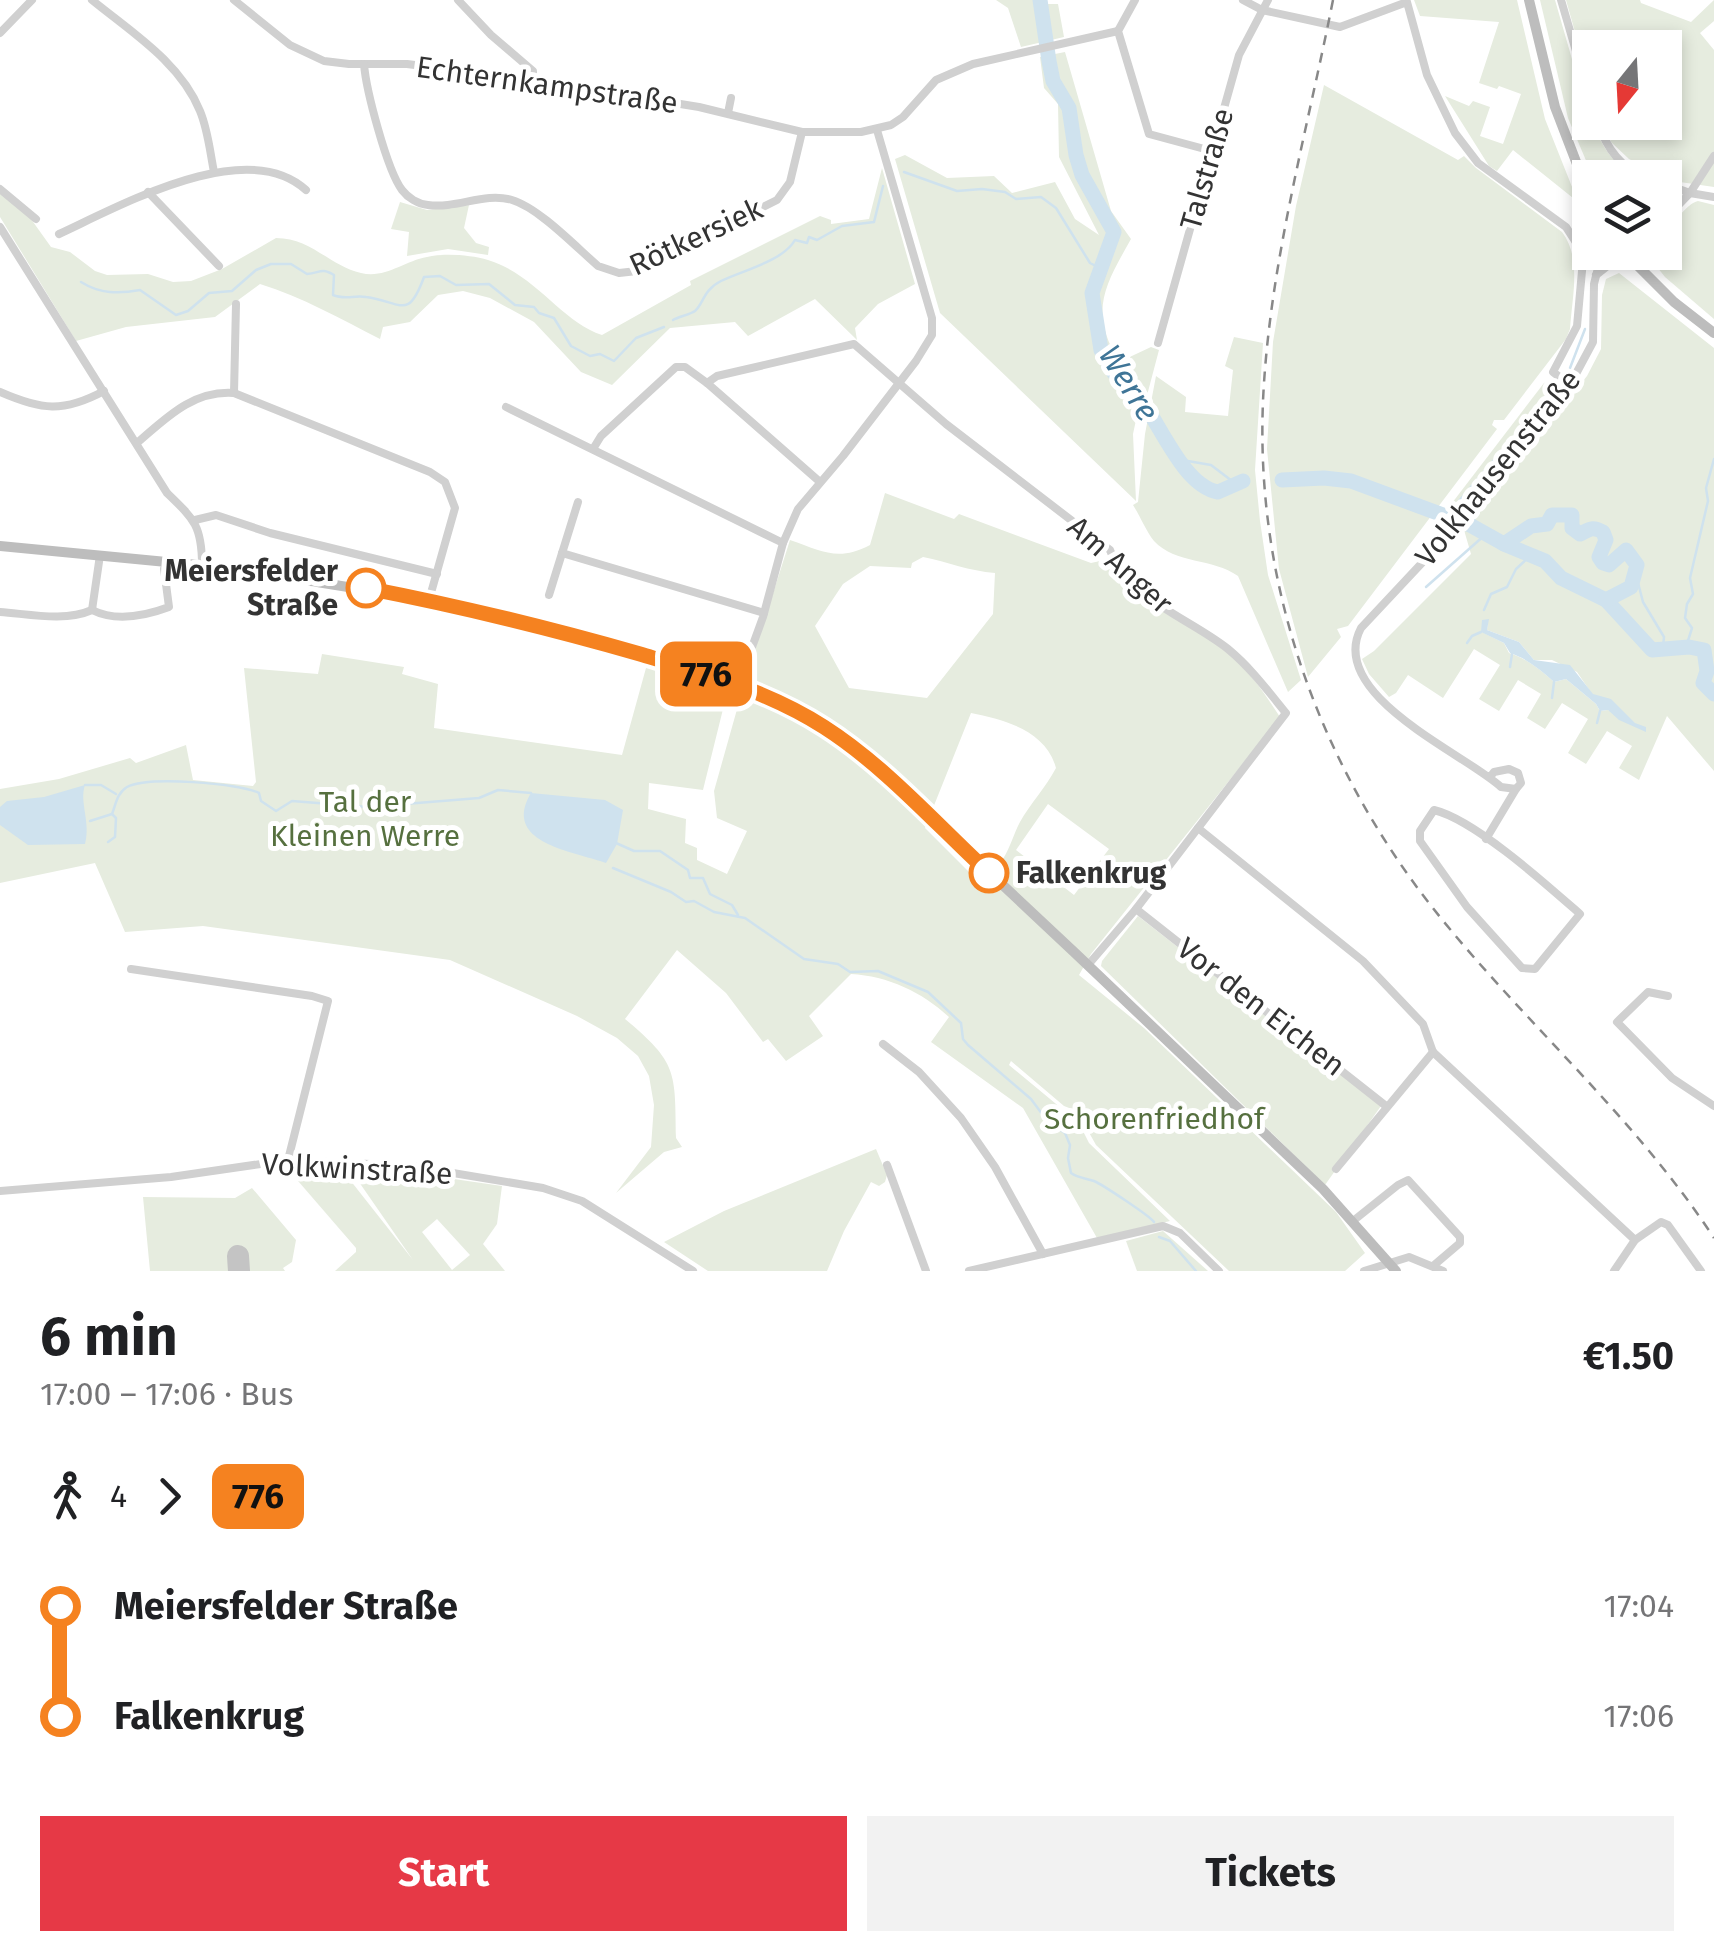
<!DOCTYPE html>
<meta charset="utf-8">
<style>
body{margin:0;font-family:"Fira Sans",sans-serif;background:#f2f2f2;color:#202124;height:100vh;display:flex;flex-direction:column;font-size:38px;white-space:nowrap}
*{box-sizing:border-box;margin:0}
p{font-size:32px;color:#757577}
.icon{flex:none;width:55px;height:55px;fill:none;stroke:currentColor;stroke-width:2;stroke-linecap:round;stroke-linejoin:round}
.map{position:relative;height:1271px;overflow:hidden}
.sheet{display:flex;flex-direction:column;background:#fff;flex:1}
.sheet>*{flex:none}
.badge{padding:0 20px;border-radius:15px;font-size:35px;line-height:65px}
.needle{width:65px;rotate:198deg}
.fabs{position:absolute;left:1572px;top:30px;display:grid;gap:20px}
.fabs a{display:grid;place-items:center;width:110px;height:110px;border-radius:0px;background:#fff;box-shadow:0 5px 15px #0003;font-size:50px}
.map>.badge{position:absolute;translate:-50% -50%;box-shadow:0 0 0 5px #fff}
.legs{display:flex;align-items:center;gap:15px;height:110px;padding:0 40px;font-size:32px}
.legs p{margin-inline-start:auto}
.overview{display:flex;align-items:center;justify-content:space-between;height:170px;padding:0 40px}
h1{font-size:55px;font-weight:700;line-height:75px}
.primary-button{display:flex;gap:20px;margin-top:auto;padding:20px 40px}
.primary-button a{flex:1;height:115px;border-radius:0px;background:#e63946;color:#fff;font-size:40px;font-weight:700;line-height:115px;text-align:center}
.primary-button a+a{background:#f2f2f2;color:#202124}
ul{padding:0 40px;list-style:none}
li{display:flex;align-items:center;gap:35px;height:110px;font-size:38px}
li i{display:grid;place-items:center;width:15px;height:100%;margin:0 12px;background:currentColor}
li i::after{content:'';width:25px;height:25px;margin:-12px;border:8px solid;border-radius:50%;background:#fff}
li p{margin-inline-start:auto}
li:first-child i{background:linear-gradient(#0000 50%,currentColor 0)}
li:last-child i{background:linear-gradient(currentColor 50%,#0000 0)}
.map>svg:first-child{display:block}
.green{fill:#e6ecdf;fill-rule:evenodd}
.water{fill:#cfe2ee}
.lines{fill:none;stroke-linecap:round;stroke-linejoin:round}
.stream{stroke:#cfe2ee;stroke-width:2.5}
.river{stroke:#cfe2ee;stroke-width:15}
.taxiway{stroke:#c4c4c4;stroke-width:22}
.street{stroke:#d0d0d0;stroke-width:8}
.secondary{stroke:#bdbdbd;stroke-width:10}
.rail{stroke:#888;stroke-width:2.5;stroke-dasharray:10 8;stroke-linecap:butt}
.line-1-casing{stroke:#fff;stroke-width:22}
.line-1{stroke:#f58220;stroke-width:15}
.stop-1-dot{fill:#fff;stroke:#f58220;stroke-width:5}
.labels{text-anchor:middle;stroke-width:10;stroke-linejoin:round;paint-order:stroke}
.street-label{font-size:30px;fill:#333;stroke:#fff}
.stop-label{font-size:30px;font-weight:bold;fill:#333;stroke:#fff;text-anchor:end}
.park-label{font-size:30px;fill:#56703f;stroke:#fff}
.water-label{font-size:32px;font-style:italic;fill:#3f7597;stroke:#fff}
</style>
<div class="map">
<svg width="1714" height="1271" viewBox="0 0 1714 1271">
<rect width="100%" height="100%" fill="#fff"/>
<g class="green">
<polygon points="996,0 1045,0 1045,4 1058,4 1064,37 1021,47 1008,8"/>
<polygon points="1414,0 1517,0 1545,119 1578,202 1513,150 1497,171 1489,166 1445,96 1469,106 1473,101 1490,107 1480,136 1503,144 1521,94 1499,86 1497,89 1479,83 1499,22 1420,16"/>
<path d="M 1540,0 L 1555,0 L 1590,122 L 1593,123 C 1602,147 1613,164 1636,177 L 1593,177 L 1568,118 Z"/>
<polygon points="1566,0 1640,0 1641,3 1691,22 1714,0 1714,21 1700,33 1714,50 1714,187 1673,181 1629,159 1611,142 1603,123 1665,122 1665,48 1590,48 1590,85"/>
<path d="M 1065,52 L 1111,211 L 1131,239 C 1104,287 1089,311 1119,362 L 1151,347 L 1159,350 L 1145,403 L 1127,371 L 1129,385 L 1139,406 L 1133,434 L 1136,501 L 940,313 L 895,159 L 905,155 L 947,178 L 994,176 L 1012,193 L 1055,182 L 1075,219 L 1099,235 L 1059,157 L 1058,104 L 1044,88 L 1040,57 Z"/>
<path d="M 1324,85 L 1458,160 L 1464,156 L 1476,168 L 1562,232 C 1582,258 1572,297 1570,329 L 1566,339 L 1504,420 L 1494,420 L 1492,425 L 1497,429 L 1348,626 L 1337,629 L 1341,637 L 1308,677 L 1279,569 L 1267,449 L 1273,342 L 1296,206 Z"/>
<path d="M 882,168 L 915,284 L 878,304 L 855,328 L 857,340 L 815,299 L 748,336 L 735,322 L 670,328 L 612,385 L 581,372 L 534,322 L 490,298 L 463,291 L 438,295 L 410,322 L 383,327 L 380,339 C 341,319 302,297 260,284 L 215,317 L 126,327 L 76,341 L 0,217 L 0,193 L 31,219 L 51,247 L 70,252 L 95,271 L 107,275 L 148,274 L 173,282 L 191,281 L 222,269 L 276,238 C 311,238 330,266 361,273 C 385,279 404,261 427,257 C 444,253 471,255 488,260 C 535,274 562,322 602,335 L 691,285 L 690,281 L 820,216 L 831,220 L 831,224 L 869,219 Z"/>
<path d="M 1698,201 L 1714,205 L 1714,319 L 1665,277 L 1646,253 L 1665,252 L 1665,230 C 1676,222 1686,204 1698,201 Z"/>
<polygon points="400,202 427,210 469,205 464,228 476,243 489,247 488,255 448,249 407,256 409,232 391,229"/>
<path d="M 1619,273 L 1714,348 L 1714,771 L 1667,716 L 1639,780 L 1619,768 L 1632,746 L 1607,731 L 1586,764 L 1568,753 L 1588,719 L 1562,703 L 1545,729 L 1527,718 L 1541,694 L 1518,680 L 1499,711 L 1479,699 L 1500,665 L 1474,649 L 1443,698 L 1408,675 L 1396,693 L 1389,697 L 1369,674 L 1362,659 L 1374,651 L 1471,554 L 1464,530 L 1587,376 L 1601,349 L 1602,295 L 1606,279 ZM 1488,620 L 1487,630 L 1519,642 L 1534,660 L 1552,660 L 1577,672 L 1592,694 L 1635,723 L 1608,710 L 1600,711 L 1596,704 L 1566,679 L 1554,682 C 1541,670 1526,658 1509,653 L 1504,643 L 1482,632 Z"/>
<path d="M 1234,337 L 1263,343 L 1255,470 L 1260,521 L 1268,575 L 1301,680 L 1288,692 L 1238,576 C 1213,558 1175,564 1154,541 C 1146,531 1140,516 1133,505 L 1138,502 L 1145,434 L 1156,376 L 1186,397 L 1185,412 L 1228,416 L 1233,370 L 1225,366 Z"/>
<polygon points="1550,381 1558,388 1556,395 1445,525 1439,520 1544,383"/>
<path d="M 885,493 L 954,519 L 959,514 L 1091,563 L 1113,558 C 1137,605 1185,620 1225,651 C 1249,669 1264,693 1280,717 L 1091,954 L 1079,975 L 1144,1028 L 1336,1212 L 1365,1253 L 1345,1271 L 1229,1271 L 1096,1145 L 1077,1111 L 1064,1106 L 1011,1061 L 1009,1065 L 1079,1123 L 1089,1143 L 1170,1221 L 1097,1238 L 1023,1108 L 931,1042 L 949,1017 C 922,992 888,976 851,974 L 809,1016 L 823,1036 L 786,1061 L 768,1039 L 763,1042 L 726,993 L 677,950 L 625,1019 C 678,1063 675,1072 676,1138 L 682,1147 L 664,1152 L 616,1193 L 651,1147 L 654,1105 L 649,1076 L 638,1056 L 617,1038 L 577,1016 L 450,960 L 203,926 L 125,932 L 95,863 L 0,883 L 0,789 L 59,779 L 130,758 L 136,763 L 186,745 L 193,780 L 253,786 L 256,782 L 244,668 L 318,674 L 322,654 L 404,667 L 402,674 L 438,684 L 434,728 L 622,755 L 646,668 L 727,693 L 703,790 L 649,783 L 648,809 L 686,819 L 685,843 L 697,848 L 697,860 L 727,874 L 747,831 L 717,818 L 714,791 L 745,681 L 790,540 C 822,551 838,562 870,545 ZM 923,557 C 948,562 969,571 995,573 L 993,614 L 927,698 L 849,688 L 815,626 L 843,584 L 870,566 L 911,568 L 912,563 ZM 971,713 C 1006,720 1046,731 1056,768 C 1046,787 1030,804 1020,822 C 1012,837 1011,848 999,865 L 969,872 L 925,828 ZM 1048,804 L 1109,849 L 1074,895 L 1016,850 Z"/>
<polygon points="1138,916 1381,1106 1325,1185 1101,966 1102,961"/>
<polygon points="876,1149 887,1175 885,1182 879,1186 871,1182 844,1231 827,1271 708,1271 664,1242 724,1211"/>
<path d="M 339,1166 L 413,1260 L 350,1169 L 392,1170 L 502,1186 L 497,1224 L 483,1244 L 505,1271 L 335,1271 L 356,1252 L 356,1248 L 286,1167 ZM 437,1219 L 470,1255 L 452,1270 L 422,1232 Z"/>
<polygon points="252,1188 296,1240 292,1262 283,1268 285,1271 150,1271 143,1197 235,1198"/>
<polygon points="1163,1231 1208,1271 1137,1271 1126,1241"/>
</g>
<g class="water">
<path d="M 1489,619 L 1487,630 L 1519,642 L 1534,660 L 1570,665 L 1593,694 L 1611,699 L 1635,723 L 1646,727 L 1646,732 L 1619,720 L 1608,710 L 1600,711 L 1596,704 L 1566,679 L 1554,682 C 1541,670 1526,658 1510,653 L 1504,643 L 1481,632 L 1482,620 Z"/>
<path d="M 85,785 C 79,802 91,822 85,844 L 28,845 L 0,825 L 0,807 L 7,801 L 44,797 Z"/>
<path d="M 531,793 L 605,800 L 623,810 L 617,844 L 606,863 C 572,851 501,843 531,793 Z"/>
</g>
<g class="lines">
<g class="stream">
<polyline points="904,172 957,191 982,189 1005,192 1016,199 1041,197 1056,208 1090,263 1100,268"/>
<path d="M 81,282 C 100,294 119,294 140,290 L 176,315 L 188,311 L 209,293 L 232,291 L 256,270 L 271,264 L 291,264 L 307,274 C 320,273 321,267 334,275 L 333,295 C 345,300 354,295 366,297 C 402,302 408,321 424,277 L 440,276 L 456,285 L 489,284 L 515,305 L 534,307 L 539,313 L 554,318 L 571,346 L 590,356 L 600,354 L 614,361 L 636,338 L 664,327"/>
<path d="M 673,320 C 678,317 691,314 695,311 C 704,303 703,290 721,281 C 744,270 783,261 795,240 L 807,243 L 809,237 L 817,240 L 842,226 L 874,222 L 883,186"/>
<polyline points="1570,368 1585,329"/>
<polyline points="1182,460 1211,465 1236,484"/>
<polyline points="1459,501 1554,390"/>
<polyline points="1636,575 1643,602 1664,637 1663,647"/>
<polyline points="1426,587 1486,534"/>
<polyline points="1484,610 1491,594 1507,587 1516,569 1531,555"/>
<polyline points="1467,643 1472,636 1481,632"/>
<polyline points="1686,647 1692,628 1685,618 1687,604 1693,594 1690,578 1708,501 1706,488 1714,459"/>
<polyline points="1510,667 1512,654"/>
<polyline points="1552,698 1554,682"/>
<polyline points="1597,723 1600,711"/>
<polyline points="85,785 101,785 116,794"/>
<path d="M 90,821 L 112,814 C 116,804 117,793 127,787 C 148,776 238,783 259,793 L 261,801 L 276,811 L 292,801 L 368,807 L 479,798 L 498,790 L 531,793"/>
<polyline points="108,842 115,837 116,818 112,814"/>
<polyline points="616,843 634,851 660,851 688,870 690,878 703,878 710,894 732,905 738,915"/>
<path d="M 613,868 L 671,892 L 686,902 L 694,901 L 714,912 L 745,918 L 804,959 L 838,964 L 850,972 L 878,971 L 928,992 L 961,1023 L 963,1039 L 968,1045 L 1031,1099 L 1048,1122 L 1065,1133 L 1070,1145 L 1068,1158 L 1071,1173 C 1078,1178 1085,1178 1094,1181 C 1103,1185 1150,1216 1154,1222"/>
<polyline points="1159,1237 1170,1241 1196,1271"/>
</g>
<g class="river">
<path d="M 1040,0 L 1049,61 L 1053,81 L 1069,108 L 1076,155 L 1082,175 L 1114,232 L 1092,293 L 1101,350 L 1114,373 C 1149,385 1173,484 1218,492 L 1243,481"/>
<polyline points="1282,480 1324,478 1351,481 1470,525 1504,544 1545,561 1561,578 1606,600 1652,650 1689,647 1704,650 1707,671 1703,683 1714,694"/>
<path d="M 1504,544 L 1531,526 L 1547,524 L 1552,515 L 1572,515 L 1572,528 L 1580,534 C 1590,529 1592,526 1603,532 L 1606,540 L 1599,557 L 1603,563 L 1609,565 L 1626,550 L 1637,565 L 1631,587 L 1606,600"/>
</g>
<polyline class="taxiway" points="238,1256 239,1271"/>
<g class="street">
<path d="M 92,0 C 131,32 180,62 200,111 C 208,130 210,152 214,172"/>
<polyline points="234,0 290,45 324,61 349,64 407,64 519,78 699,107 802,132 861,132 891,125 903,117 936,80 973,64 1118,31"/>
<polyline points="458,0 491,35 533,71 533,80"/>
<polyline points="1135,0 1118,31 1149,134 1212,151"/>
<polyline points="1243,0 1262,10 1340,27 1407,2 1427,75 1455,133 1478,163 1566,227 1579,247 1583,260 1577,326 1553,372 1570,385"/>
<polyline points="1561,0 1590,99"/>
<polyline points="0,33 32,0"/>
<path d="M 364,64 C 366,90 387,170 402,190 C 408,198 418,204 428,205 C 457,209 484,192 512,200 C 539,208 576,247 598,266 L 619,273 L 637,271 L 777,200 L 790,182 L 802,132"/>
<polyline points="728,113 731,98"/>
<path d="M 1598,122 C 1606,148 1621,168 1646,178"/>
<polyline points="1665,184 1690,193 1714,156"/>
<polyline points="0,189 36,219"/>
<polyline points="148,192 219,266"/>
<polyline points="1665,219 1690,193 1714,197"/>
<path d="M 0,227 L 167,493 C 194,519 202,526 202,565"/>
<path d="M 59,234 C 120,206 246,135 306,190"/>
<polyline points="1596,275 1625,252"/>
<polyline points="1158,343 1239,55 1268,0"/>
<polyline points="707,383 820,482"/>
<path d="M 0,392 C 41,410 63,413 104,391"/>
<polyline points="234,393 236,304"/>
<polyline points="506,407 783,543"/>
<path d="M 137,443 C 166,418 193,390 234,393 L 430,472 L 445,482 L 455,508 L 429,600"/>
<path d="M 593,449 L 601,436 L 676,367 L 685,367 L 707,383 L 717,376 L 854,344 L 946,424 L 1110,550 C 1128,599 1189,618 1228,649 C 1251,668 1268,691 1286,713 L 1136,909 L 1088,965"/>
<polyline points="195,520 216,515 270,533 437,574"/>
<polyline points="562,553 764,613"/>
<polyline points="549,595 578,502"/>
<polyline points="92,610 100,555"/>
<path d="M 0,612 C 29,614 65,622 92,610 C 116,622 145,616 169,607 L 164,569"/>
<polyline points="735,684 744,669 763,617 783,543 798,509 843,456 916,361 932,335 932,318 877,130"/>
<path d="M 1490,777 L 1494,772 L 1509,769 L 1518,773 L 1521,783 L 1516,789 L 1501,787 C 1464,753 1326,695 1361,628 L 1450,533 L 1570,385 L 1593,342 L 1594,284 L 1602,252"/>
<path d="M 1434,810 C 1475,820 1547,885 1580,914 L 1535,969 L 1522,968 L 1467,907 L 1420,841 L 1420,831 Z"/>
<polyline points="1198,828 1363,961 1423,1024 1433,1052"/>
<polyline points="1486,839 1516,789"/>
<polyline points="1136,909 1386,1106"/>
<polyline points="131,969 312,996 328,1001 288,1160"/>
<polyline points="1668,996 1648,992 1617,1022 1672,1078 1714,1106"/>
<polyline points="883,1044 919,1072 961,1118 995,1167 1043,1254"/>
<polyline points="1433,1052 1635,1240"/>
<polyline points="887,1165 926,1271"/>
<polyline points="1336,1169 1433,1052"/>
<polyline points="0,1191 171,1177 288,1160 411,1166 543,1188 582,1201 693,1271"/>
<polyline points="1353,1221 1398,1185 1408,1180 1460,1237 1460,1243 1433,1266"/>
<polyline points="969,1271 1163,1226 1180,1233 1219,1271"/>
<polyline points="1364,1271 1409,1257 1443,1271"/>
<polyline points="1614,1271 1635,1240 1661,1222 1668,1225 1701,1271"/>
</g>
<g class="secondary">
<polyline points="1529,0 1555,107 1590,198"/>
<polyline points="1624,252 1674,302 1714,333"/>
<polyline points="0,546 229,568 429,600 574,635 715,677 807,717 880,770 1074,952 1323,1189 1396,1271"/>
</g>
<path class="rail" d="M 1333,0 C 1307,132 1269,266 1263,401 C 1255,590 1322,771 1440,917 C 1529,1027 1636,1119 1714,1238"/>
</g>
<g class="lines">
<defs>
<path id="line-1" d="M 366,588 C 459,606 549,628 640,654 C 703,673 768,691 824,727 C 885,766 936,824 989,873"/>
</defs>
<use href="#line-1" class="line-1-casing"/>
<use href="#line-1" class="line-1"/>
</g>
<g class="stop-1-dot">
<circle cx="366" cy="588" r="18"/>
<circle cx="989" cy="873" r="18"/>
</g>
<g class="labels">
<g class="street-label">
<text transform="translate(547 85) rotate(8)" y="10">Echternkampstraße</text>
<text transform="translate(1207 169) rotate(-74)" y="10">Talstraße</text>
<text transform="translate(696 237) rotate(-25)" y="10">Rötkersiek</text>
<text transform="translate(1498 468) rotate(-51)" y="10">Volkhausenstraße</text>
<text transform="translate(1120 565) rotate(42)" y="10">Am Anger</text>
<text transform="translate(1261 1007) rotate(38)" y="10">Vor den Eichen</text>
<text transform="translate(357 1169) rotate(3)" y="10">Volkwinstraße</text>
</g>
<g class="stop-label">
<text x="338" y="581">Meiersfelder<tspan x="338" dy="34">Straße</tspan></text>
<text x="1016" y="883" text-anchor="start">Falkenkrug</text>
</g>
<g class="park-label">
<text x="365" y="812">Tal der<tspan x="365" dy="34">Kleinen Werre</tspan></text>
<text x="1154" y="1129">Schorenfriedhof</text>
</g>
<g class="water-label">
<text transform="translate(1129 383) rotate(58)" y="11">Werre</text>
</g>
</g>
</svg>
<div class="fabs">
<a><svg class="needle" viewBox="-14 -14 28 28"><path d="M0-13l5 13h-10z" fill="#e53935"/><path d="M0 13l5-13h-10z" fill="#757577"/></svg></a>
<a><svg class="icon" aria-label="layers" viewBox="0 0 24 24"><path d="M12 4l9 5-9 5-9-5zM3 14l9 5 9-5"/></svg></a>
</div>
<b class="badge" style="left:706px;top:674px;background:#f58220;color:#111">776</b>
</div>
<section class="sheet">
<div class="overview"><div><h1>6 min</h1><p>17:00 – 17:06 · Bus</p></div><b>€1.50</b></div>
<div class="legs"><svg class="icon" aria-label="walk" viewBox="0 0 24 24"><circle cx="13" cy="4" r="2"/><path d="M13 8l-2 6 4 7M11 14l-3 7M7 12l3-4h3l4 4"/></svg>4<svg class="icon" aria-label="forward" viewBox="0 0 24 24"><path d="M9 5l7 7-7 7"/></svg><b class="badge" style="background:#f58220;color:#111">776</b></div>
<ul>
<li><i style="color:#f58220"></i><b>Meiersfelder Straße</b><p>17:04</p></li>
<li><i style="color:#f58220"></i><b>Falkenkrug</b><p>17:06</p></li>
</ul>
<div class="primary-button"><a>Start</a><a>Tickets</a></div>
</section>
